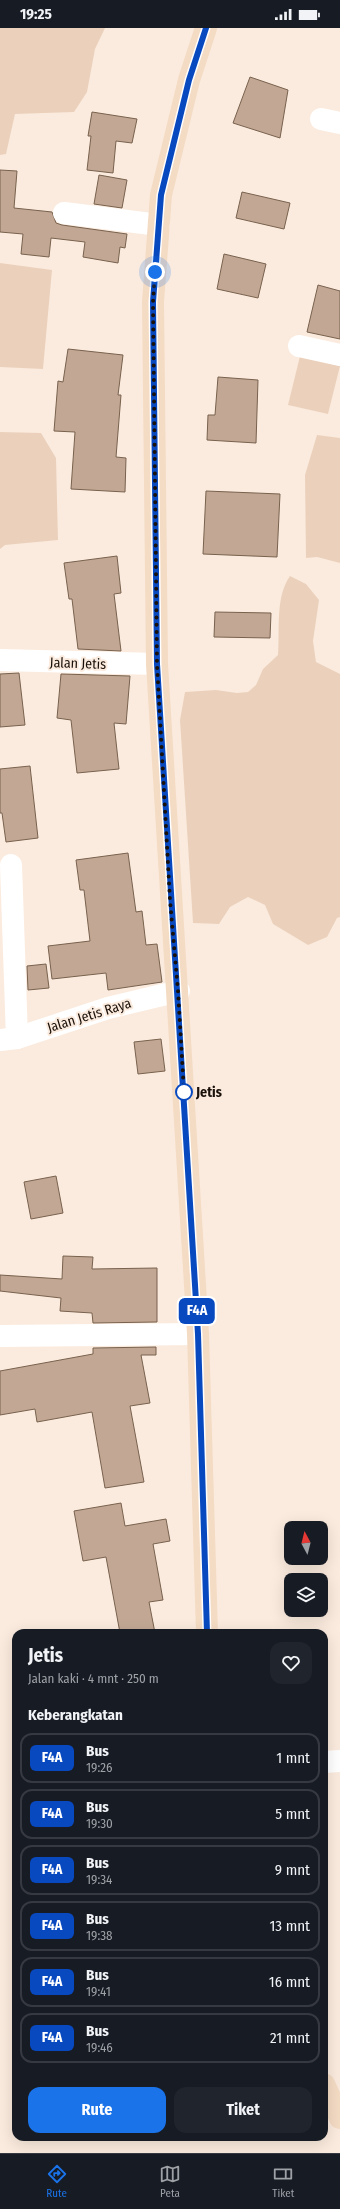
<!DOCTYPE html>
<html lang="id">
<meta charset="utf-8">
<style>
body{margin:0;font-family:"Fira Sans Condensed",sans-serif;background:#20242c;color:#f1f3f6;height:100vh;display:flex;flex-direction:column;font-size:15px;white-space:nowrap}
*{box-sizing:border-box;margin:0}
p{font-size:13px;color:#9ea1a6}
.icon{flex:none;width:22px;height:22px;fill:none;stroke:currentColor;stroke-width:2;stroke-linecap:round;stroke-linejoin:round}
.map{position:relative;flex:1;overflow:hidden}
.drawer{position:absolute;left:12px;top:1601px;width:316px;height:512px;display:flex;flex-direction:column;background:#171b24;border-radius:12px;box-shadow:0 4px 16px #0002}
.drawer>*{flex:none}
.badge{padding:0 8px;border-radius:6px;font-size:14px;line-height:26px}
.needle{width:26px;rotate:353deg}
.controls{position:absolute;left:284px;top:1493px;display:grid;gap:8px}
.controls a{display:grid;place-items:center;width:44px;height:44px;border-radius:8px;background:#171b24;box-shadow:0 4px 16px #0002;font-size:20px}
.you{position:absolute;width:20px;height:20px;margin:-10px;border:3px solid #fff;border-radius:50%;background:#1a73e8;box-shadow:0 0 0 6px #1a73e833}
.map>.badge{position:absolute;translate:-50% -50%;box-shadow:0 0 0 2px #fff}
h2{padding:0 16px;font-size:15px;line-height:36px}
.round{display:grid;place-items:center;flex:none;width:42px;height:42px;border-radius:12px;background:#20242c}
.head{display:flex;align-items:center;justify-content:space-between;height:68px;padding:0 16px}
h1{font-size:19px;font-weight:700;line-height:30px}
.cta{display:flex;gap:8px;margin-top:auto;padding:8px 16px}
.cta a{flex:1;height:46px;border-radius:12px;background:#1a73e8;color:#fff;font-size:16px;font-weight:700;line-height:46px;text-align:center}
.cta a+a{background:#20242c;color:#f1f3f6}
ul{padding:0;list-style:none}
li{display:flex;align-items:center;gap:12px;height:50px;margin:0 8px 6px;padding:0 8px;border:2px solid #363941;border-radius:12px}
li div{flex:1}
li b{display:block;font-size:15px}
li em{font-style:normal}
li .badge{min-width:44px;font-weight:700;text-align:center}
.status{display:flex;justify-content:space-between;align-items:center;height:28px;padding:0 20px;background:#171b24;direction:ltr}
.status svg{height:11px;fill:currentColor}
.tab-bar{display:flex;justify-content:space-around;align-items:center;height:56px;border-top:1px solid #363941;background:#171b24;font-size:11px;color:#9ea1a6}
.tab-bar a{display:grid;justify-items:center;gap:2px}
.tab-bar .current{color:#1a73e8}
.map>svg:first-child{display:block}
.green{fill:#ebd1bc}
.building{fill:#c2a894;stroke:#78614d}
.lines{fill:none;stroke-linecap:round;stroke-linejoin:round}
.street{stroke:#fff;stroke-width:22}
.secondary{stroke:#f4dbc4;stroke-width:22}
.line-casing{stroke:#fff;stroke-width:9}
.line{stroke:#0849c0;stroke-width:6}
.walk{stroke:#191009;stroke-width:4;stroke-dasharray:0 7.2}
.stop-dot{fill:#fff;stroke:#0849c0;stroke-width:2}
.labels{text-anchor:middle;stroke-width:4;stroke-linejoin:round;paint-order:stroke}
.street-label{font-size:14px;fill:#191009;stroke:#fbebde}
.stop-label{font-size:14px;font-weight:bold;fill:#191009;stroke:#fbebde;text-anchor:start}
</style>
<div class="status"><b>19:25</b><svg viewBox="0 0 49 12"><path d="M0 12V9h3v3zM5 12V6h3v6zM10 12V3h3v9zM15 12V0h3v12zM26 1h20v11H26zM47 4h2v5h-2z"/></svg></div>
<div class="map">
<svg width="340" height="2125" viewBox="0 0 340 2125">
<rect width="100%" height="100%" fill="#fbebde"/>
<g class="green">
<polygon points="0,0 105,0 95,21 87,64 74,84 15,86 6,126 0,127"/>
<polygon points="0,235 52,242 43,341 0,339"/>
<polygon points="300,328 340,338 328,386 288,377"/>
<polygon points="0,404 41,405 56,430 58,512 5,517 0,521"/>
<polygon points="317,407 340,410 340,535 317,529 306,530 305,447"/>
<path d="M 290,548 L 306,556 L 319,572 L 313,613 L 316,634 L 340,646 L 340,889 L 337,890 L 327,909 L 308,917 L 273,896 L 265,877 L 248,869 L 230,879 L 219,896 L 193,895 L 180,692 L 185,664 L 216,662 L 237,665 L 248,664 L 256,657 L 263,641 L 278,627 C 280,602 275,569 290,548 Z"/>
</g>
<g class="building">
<polygon points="250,49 288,62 280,110 233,95"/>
<polygon points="92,84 137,91 132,115 116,113 113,145 87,142 91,108 88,108"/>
<polygon points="0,142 17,143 14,180 52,184 56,195 62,197 127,206 125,220 120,219 118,235 83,229 85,214 51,210 49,229 21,226 23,206 0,204"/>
<polygon points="99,147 127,152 122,180 94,176"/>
<polygon points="242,164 290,175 284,201 236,190"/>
<polygon points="224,226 266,236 258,270 217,261"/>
<polygon points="318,257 340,263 340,311 307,304"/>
<polygon points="68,321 123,327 118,367 121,367 116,429 126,430 125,464 71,461 75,404 54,403 58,353 63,354"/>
<polygon points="218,349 258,352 256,415 207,412 208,387 215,387"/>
<polygon points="206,463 280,466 277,529 203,526"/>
<polygon points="117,528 121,565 114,566 121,623 78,621 72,571 69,571 64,535"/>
<polygon points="215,584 271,585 270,610 214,609"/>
<polygon points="19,645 25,697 0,699 0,646"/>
<polygon points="61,646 130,648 126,696 114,695 119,741 77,745 71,692 57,690"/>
<polygon points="30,738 38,810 6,814 2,785 0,785 0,741"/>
<polygon points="128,825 136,884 142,883 146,917 157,916 162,954 108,962 106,945 52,951 48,918 90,913 84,862 80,862 76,832"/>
<polygon points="46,936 49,960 28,962 27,938"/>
<polygon points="161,1011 165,1043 138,1046 134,1014"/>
<polygon points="56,1148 63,1185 31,1191 24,1154"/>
<polygon points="63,1228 93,1229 92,1241 157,1240 157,1294 93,1295 92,1285 60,1283 61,1270 0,1263 0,1247 62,1251"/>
<polygon points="156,1319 156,1327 141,1327 150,1375 130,1378 144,1454 105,1460 92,1384 37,1394 35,1381 0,1387 0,1343 93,1326 93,1320"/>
<polygon points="121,1475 125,1498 166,1491 170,1513 153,1516 163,1572 149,1574 155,1605 120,1605 106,1529 83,1533 74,1483"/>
</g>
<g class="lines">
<g class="street">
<polyline points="321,91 340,95"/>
<polyline points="64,185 159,197"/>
<polyline points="299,318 340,327"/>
<polyline points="0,632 157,636"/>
<polyline points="11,837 17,1010"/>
<polyline points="0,1012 17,1010 108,980 179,963"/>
<polyline points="0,1308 198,1306"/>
<polyline points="324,1734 340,1733"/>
</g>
<g class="secondary">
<polyline points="206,0 189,52 161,167 153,274 157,636 198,1306 207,1605"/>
<polyline points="324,2056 340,2090"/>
</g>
</g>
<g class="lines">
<defs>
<polyline id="line" points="206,0 189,52 161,167 153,274 157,636 198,1306 207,1605"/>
</defs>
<use href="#line" class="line-casing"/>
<use href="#line" class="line"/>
<polyline class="walk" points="155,244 153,274 157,636 170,872 178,963 184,1064"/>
</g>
<circle class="stop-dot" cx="184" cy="1064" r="8"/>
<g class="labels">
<g class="street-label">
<text transform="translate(78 635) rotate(2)" y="5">Jalan Jetis</text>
<text transform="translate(89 987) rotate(-17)" y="5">Jalan Jetis Raya</text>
</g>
<g class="stop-label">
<text x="196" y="1069">Jetis</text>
</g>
</g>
</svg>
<div class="controls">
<a><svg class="needle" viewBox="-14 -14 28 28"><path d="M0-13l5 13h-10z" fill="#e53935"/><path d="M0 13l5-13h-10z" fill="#9ea1a6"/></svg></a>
<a><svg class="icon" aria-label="layers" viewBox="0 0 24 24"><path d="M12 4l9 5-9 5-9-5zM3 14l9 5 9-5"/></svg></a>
</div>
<div class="you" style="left:155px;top:244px"></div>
<b class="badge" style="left:197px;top:1283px;background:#0849c0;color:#fff">F4A</b>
<section class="drawer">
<div class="head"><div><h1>Jetis</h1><p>Jalan kaki · 4 mnt · 250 m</p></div><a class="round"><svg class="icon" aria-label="heart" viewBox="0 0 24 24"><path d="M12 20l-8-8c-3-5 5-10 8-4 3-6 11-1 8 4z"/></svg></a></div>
<h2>Keberangkatan</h2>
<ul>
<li><span class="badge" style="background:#0849c0;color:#fff">F4A</span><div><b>Bus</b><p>19:26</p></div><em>1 mnt</em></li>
<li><span class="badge" style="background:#0849c0;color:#fff">F4A</span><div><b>Bus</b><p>19:30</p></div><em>5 mnt</em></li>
<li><span class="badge" style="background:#0849c0;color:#fff">F4A</span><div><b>Bus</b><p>19:34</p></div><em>9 mnt</em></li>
<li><span class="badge" style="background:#0849c0;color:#fff">F4A</span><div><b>Bus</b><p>19:38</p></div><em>13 mnt</em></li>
<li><span class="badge" style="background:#0849c0;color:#fff">F4A</span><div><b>Bus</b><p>19:41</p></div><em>16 mnt</em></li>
<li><span class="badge" style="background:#0849c0;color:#fff">F4A</span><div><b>Bus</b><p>19:46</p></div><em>21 mnt</em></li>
</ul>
<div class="cta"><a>Rute</a><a>Tiket</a></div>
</section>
</div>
<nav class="tab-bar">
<a class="current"><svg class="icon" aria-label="directions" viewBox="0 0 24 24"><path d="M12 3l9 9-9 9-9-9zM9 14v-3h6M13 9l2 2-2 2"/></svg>Rute</a>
<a><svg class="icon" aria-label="map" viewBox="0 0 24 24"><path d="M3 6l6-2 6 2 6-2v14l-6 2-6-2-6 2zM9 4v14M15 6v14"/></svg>Peta</a>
<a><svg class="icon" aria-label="tickets" viewBox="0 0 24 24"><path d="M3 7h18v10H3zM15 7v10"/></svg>Tiket</a>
</nav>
